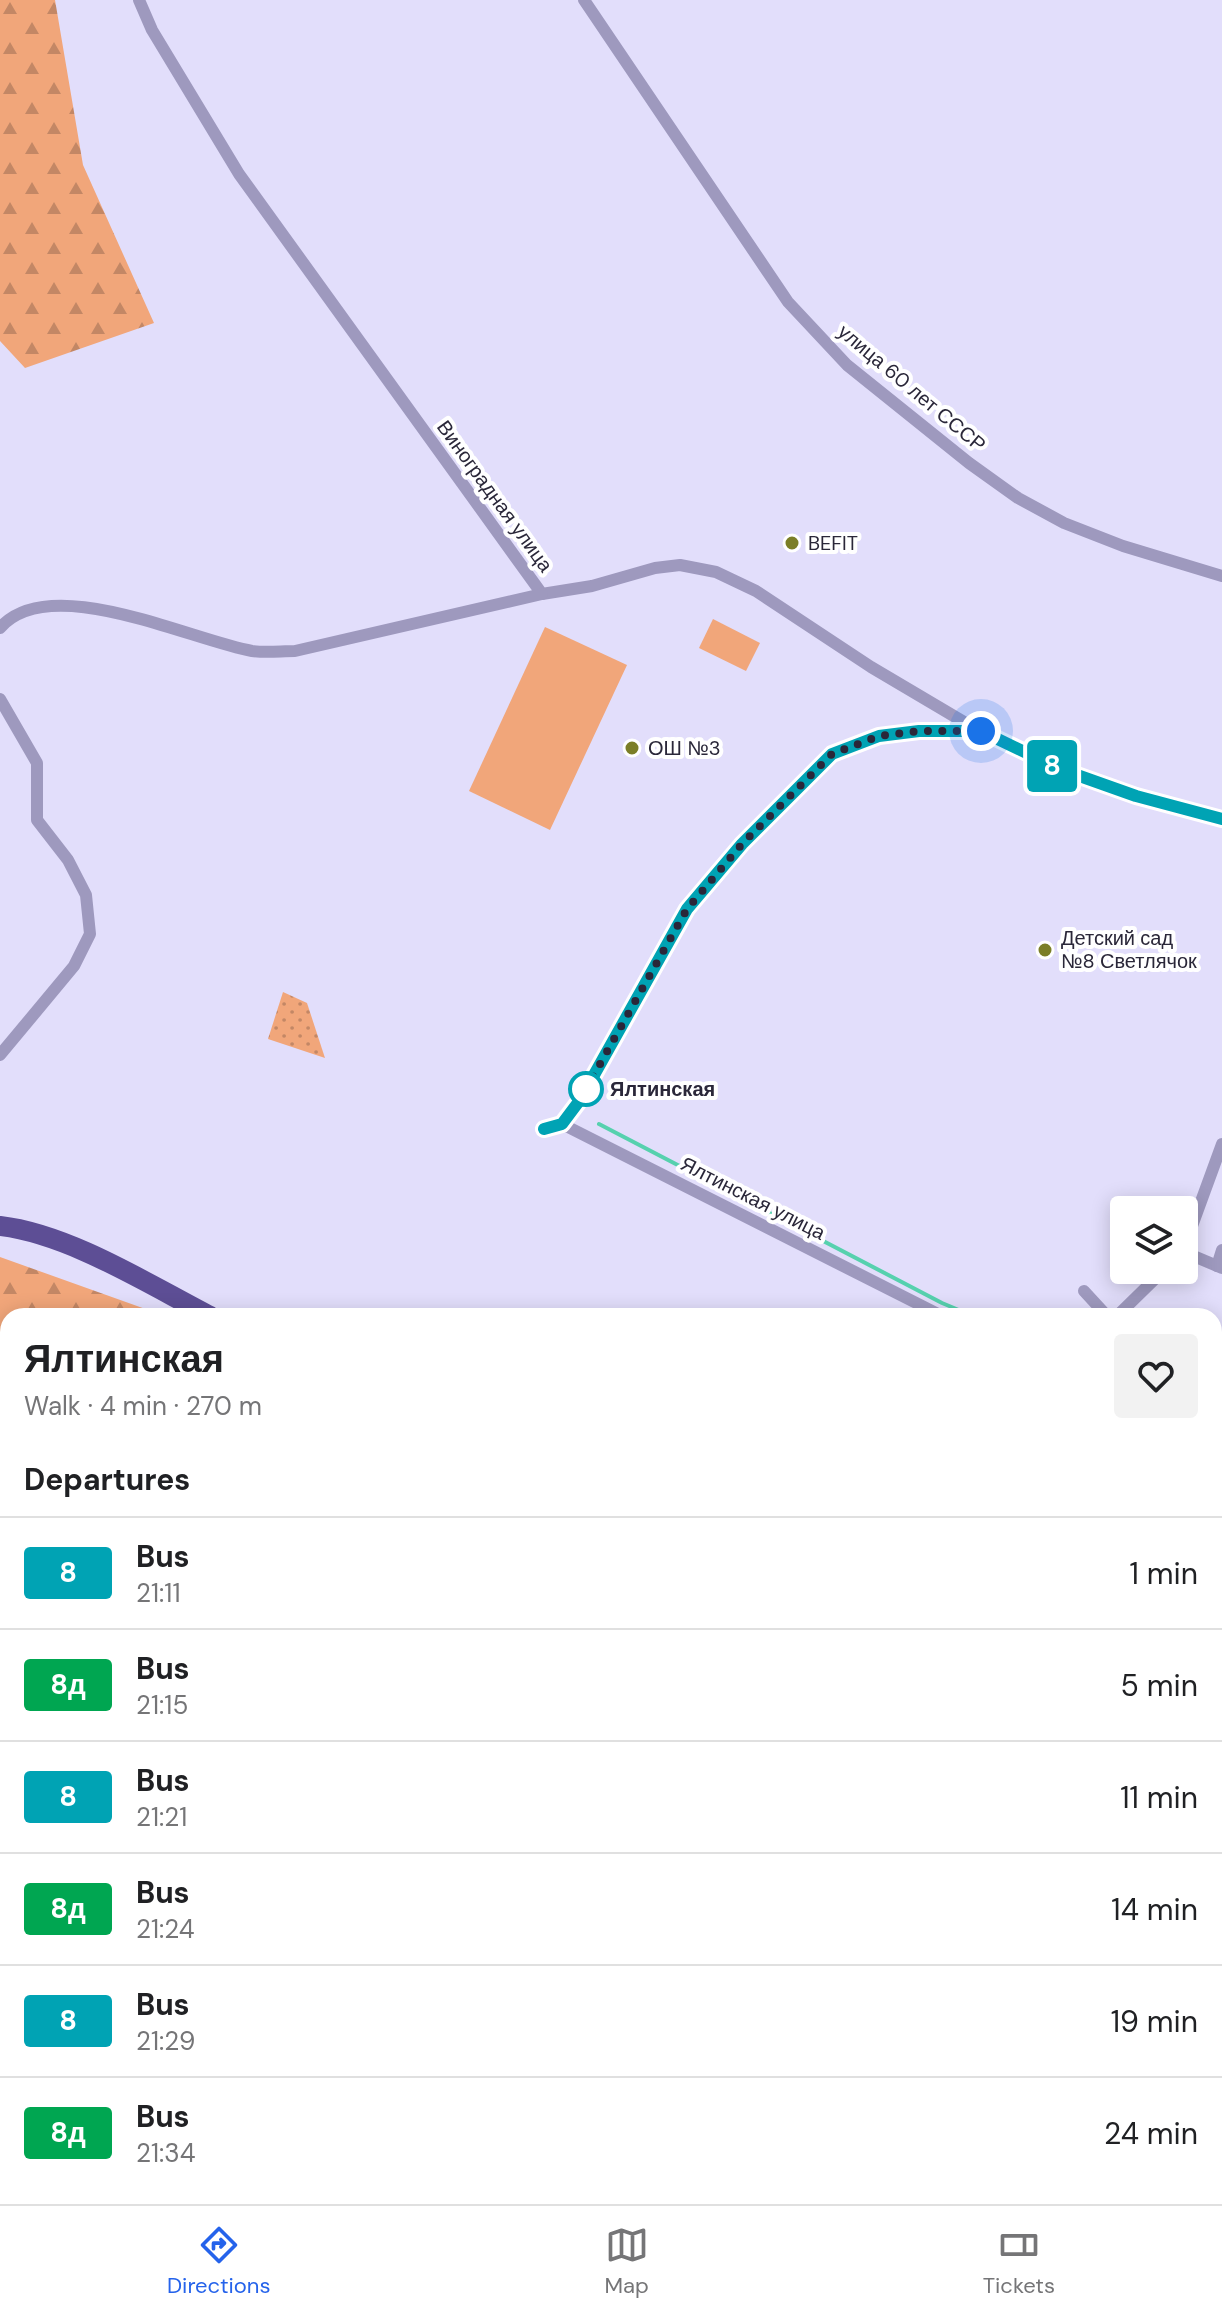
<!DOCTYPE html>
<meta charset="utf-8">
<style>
body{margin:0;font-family:"DM Sans",sans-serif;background:#f2f2f2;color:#202124;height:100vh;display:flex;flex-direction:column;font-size:30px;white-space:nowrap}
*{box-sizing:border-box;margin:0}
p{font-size:26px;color:#757577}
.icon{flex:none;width:44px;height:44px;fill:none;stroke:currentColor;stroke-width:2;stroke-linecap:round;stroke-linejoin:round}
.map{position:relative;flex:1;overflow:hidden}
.panel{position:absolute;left:0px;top:1308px;width:1222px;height:896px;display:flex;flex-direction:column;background:#fff;border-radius:24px 24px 0 0;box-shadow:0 4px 20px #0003}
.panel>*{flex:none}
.badge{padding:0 16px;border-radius:6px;font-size:28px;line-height:52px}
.buttons{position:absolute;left:1110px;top:1196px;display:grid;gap:16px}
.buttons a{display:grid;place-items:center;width:88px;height:88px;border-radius:8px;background:#fff;box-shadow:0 4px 20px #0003;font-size:40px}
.you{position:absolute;width:40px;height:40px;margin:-20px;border:6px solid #fff;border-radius:50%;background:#1a73e8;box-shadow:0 0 0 12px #1a73e833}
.map>.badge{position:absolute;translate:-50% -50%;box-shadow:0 0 0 4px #fff}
h2{padding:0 24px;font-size:30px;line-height:72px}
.round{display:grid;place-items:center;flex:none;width:84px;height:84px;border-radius:8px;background:#f2f2f2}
.summary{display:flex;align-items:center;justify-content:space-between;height:136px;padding:0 24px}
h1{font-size:38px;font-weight:800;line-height:60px}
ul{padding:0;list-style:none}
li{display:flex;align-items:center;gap:24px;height:112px;padding:0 24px;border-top:2px solid #e0e0e0}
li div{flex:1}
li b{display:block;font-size:30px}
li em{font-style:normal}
li .badge{min-width:88px;font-weight:700;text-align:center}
.tab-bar{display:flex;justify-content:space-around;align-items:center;height:112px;border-top:2px solid #e0e0e0;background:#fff;font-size:22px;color:#757577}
.tab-bar a{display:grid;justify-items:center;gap:4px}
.tab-bar .on{color:#2563eb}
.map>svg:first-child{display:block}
.forest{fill:url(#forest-firs)}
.park{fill:url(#park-dots)}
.pitch{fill:#f1a67a}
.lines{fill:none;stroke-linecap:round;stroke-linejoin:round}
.stream{stroke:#56d1ae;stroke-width:4}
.minor{stroke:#9e99be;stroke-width:12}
.secondary{stroke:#7d74aa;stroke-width:16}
.trunk{stroke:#5d4e95;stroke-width:20}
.line-casing{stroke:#fff;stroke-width:18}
.line{stroke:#00a3b4;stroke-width:12}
.walk{stroke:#2a2739;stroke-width:8;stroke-dasharray:0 14.4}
.poi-dot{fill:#7b7e27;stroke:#fff;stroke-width:3}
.stop-dot{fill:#fff;stroke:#00a3b4;stroke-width:4}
.labels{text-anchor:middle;stroke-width:8;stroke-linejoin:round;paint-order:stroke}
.street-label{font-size:20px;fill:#2a2739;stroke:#fff}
.poi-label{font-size:20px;fill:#2a2739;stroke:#fff;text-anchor:start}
.stop-label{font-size:20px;font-weight:bold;fill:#2a2739;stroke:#fff;text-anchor:start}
</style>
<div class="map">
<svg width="1222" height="2204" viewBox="0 0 1222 2204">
<defs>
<pattern id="forest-firs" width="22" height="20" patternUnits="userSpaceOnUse" patternTransform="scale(2)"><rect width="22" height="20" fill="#f1a67a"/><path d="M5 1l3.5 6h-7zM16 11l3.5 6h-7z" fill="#c38765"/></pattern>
<pattern id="park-dots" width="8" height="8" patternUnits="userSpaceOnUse" patternTransform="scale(2)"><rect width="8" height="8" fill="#f1a67a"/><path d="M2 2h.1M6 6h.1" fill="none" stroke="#c38765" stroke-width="1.8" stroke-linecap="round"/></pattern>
</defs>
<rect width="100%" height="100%" fill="#e2defb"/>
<g class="forest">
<polygon points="0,0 55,0 83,165 154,323 25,368 0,341"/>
<polygon points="0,1257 165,1316 8,1316 8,1965 0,1960"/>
<polygon points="1222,1578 1222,1675 1214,1660 1214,1584"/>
</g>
<polygon class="park" points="283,992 307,1003 325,1058 268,1039"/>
<g class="pitch">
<polygon points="713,619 760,643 746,671 699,648"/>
<polygon points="545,627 627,665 550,830 469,791"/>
</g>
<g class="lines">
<g class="stream">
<polyline points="599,1124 942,1303 973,1316"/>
<polyline points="1214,1383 1222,1384"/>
</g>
<g class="minor">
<polyline points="139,0 152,30 239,174 542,594 592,586 655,568 680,565 716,572 756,591 871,667 969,725 1060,769 1136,796 1222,819"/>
<polyline points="584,0 788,302 847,365 969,463 1018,498 1064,523 1123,546 1222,576"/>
<path d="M 0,628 C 49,571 190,640 252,651 C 266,653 281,651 295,651 L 542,594"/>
<polyline points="0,699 37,763 37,820 68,860 86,895 90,934 74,966 0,1055"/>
<polyline points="562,1124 580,1100 687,909 742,844 832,754 879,736 919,731 976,731"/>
<polyline points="544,1129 562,1124 942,1316"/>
<polyline points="1184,1248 1222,1144"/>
<polyline points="1184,1252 1222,1268"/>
<polyline points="1217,1266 1222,1250"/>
<polyline points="1084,1291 1107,1316"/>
<polyline points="1117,1316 1164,1270"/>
<polyline points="0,1494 8,1498"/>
<polyline points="0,1719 8,1725"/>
<polyline points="1214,2029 1222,2031"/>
<polyline points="0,2037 8,2019"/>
<polyline points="134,2196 142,2204"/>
<path d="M 234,2196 L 233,2199 C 244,2202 252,2203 261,2196"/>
<polyline points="451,2196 474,2204"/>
<polyline points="958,2196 962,2204"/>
<polyline points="379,2204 392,2202 409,2196"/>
<polyline points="563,2204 581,2202 598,2196"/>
</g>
<g class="secondary">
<polyline points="1214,1870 1222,1868"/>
<polyline points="896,2204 898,2196"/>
</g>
<g class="trunk">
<path d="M 0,1226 C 69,1234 148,1284 210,1316"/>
<polyline points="1214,1531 1222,1531"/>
</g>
</g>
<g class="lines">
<defs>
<polyline id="line" points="544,1129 562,1124 580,1100 687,909 742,844 832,754 879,736 919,731 981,731 1060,769 1136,796 1222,819"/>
</defs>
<use href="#line" class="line-casing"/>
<use href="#line" class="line"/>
<polyline class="walk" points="586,1089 687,909 742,844 832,754 879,736 919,731 981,731"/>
</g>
<g class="poi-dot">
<circle cx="792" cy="543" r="8"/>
<circle cx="632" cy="748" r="8"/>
<circle cx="1045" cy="950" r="8"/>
</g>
<circle class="stop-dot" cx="586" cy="1089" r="16"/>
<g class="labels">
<g class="street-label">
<text transform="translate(912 388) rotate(40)" y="7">улица 60 лет СССР</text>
<text transform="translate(495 496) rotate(54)" y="7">Виноградная улица</text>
<text transform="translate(753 1198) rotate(27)" y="7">Ялтинская улица</text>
</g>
<g class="poi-label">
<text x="808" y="550">BEFIT</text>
<text x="648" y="755">ОШ №3</text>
<text x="1061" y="945">Детский сад<tspan x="1061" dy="23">№8 Светлячок</tspan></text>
</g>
<g class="stop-label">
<text x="610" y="1096">Ялтинская</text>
</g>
</g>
</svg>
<div class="buttons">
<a><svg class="icon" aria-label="layers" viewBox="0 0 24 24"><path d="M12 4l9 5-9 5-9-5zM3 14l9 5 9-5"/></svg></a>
</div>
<div class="you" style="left:981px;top:731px"></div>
<b class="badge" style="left:1052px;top:766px;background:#00a3b4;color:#fff">8</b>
<section class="panel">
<div class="summary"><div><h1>Ялтинская</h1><p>Walk · 4 min · 270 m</p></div><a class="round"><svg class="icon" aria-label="heart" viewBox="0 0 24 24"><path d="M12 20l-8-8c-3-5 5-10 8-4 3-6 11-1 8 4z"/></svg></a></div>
<h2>Departures</h2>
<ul>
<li><span class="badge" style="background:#00a3b4;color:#fff">8</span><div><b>Bus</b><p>21:11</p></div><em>1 min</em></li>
<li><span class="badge" style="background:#00a651;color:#fff">8д</span><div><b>Bus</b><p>21:15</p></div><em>5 min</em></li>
<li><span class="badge" style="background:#00a3b4;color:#fff">8</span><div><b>Bus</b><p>21:21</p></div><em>11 min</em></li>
<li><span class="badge" style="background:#00a651;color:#fff">8д</span><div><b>Bus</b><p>21:24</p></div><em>14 min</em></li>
<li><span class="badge" style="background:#00a3b4;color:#fff">8</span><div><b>Bus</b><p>21:29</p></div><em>19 min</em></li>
<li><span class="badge" style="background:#00a651;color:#fff">8д</span><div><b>Bus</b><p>21:34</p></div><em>24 min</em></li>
</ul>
</section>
</div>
<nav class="tab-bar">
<a class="on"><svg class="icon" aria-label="directions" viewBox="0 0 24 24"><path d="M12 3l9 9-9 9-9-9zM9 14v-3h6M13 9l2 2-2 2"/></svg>Directions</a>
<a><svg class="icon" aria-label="map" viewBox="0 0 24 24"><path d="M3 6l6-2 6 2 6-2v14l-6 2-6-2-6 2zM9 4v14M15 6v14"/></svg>Map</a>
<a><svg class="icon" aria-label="tickets" viewBox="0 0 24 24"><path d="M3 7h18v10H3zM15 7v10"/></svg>Tickets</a>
</nav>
